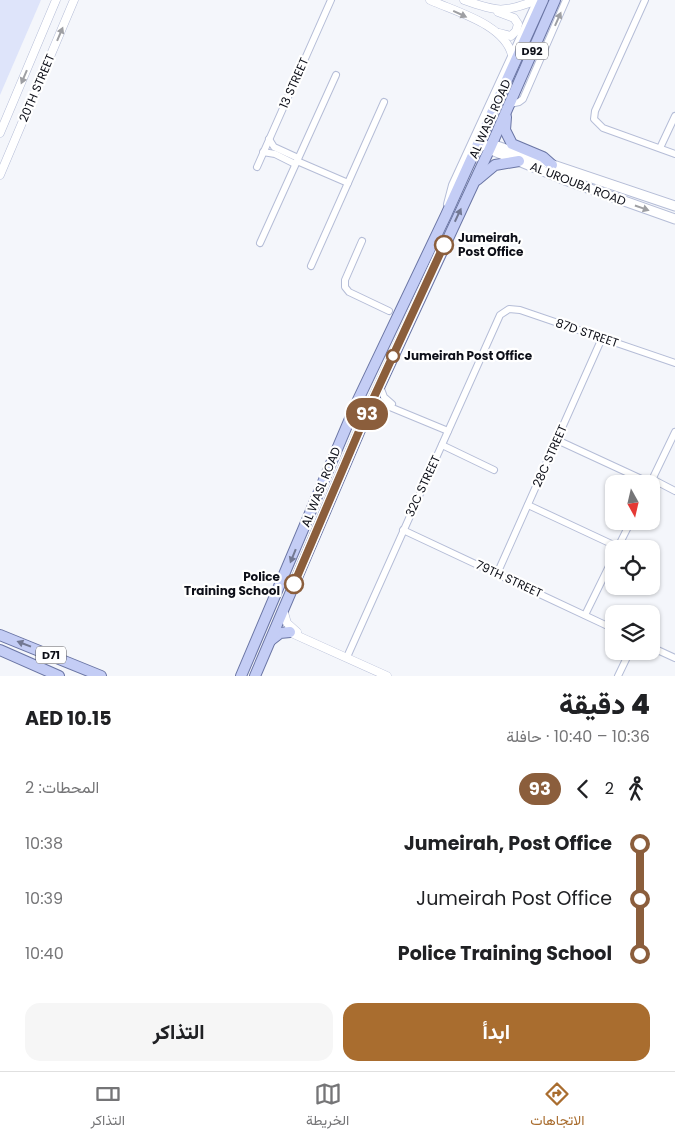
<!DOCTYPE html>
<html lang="ar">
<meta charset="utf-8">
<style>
body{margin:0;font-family:Poppins,Vazirmatn,sans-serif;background:#f6f6f6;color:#202124;direction:rtl;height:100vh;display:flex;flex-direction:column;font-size:19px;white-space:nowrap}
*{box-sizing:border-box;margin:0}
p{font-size:16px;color:#757577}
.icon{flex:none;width:28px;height:28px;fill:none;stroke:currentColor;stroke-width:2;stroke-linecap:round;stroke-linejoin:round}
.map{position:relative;height:676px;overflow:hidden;direction:ltr}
.sheet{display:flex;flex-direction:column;background:#fff;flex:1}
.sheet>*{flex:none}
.badge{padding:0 10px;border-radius:16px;font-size:18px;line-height:32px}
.needle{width:32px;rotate:172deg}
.fabs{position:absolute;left:605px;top:475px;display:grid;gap:10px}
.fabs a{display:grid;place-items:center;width:55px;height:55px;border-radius:10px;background:#fff;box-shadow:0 1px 4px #0004;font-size:25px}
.map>.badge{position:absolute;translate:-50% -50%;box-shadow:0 0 0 2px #fff}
.legs{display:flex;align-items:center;gap:8px;height:55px;padding:0 25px;font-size:16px}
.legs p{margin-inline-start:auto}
.headline{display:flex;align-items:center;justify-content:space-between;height:85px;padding:0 25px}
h1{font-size:28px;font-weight:800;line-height:38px}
.cta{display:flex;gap:10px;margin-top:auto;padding:10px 25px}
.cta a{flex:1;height:58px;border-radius:15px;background:#a96d2f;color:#fff;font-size:20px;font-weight:800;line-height:58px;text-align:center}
.cta a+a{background:#f6f6f6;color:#202124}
ul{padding:0 25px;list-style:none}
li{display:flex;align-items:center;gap:18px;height:55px;font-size:19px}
li i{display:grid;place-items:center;width:8px;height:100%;margin:0 6px;background:currentColor}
li i::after{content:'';width:12px;height:12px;margin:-6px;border:4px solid;border-radius:50%;background:#fff}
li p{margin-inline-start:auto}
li:first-child i{background:linear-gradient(#0000 50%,currentColor 0)}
li:last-child i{background:linear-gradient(currentColor 50%,#0000 0)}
.dock{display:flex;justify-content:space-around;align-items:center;height:70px;border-top:1px solid #e0e0e0;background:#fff;font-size:14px;color:#757577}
.dock a{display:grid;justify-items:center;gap:2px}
.dock .selected{color:#a96d2f}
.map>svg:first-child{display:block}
.green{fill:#dee4fa}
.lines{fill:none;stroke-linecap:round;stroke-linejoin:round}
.minor-casing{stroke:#b5bdd7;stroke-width:8}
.tertiary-casing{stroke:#b5bdd7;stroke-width:9}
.secondary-casing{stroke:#b5bdd7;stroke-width:11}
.primary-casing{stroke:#6a75a4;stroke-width:12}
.minor{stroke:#fff;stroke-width:6}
.tertiary{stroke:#fff;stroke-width:8}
.secondary{stroke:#fff;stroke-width:9}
.primary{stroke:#c4cdf5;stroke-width:10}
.oneway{fill:#9e9fa3}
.oneway2{fill:#727892}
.line-1-casing{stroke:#fff;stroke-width:11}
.line-1{stroke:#8b5e3c;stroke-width:8}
.stop-1-dot{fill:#fff;stroke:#8b5e3c;stroke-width:2.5}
.labels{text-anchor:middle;stroke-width:4.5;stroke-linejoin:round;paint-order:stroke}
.shield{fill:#fff;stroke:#56575d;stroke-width:1}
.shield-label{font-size:11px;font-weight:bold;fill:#0d0f18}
.street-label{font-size:12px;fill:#0d0f18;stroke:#fff}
.stop-label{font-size:12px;font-weight:bold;fill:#0d0f18;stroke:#fff;text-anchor:start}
</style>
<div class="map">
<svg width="675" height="676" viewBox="0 0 675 676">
<rect width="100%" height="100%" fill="#f4f6fb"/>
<polygon class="green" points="0,0 41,0 0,95"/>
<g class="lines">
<defs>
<g id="minor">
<polyline points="645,0 595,111 594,119 603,128 675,154"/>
<polyline points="510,104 519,102 523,99 566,0"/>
<polyline points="269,139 274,147 298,158"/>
<polyline points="660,148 675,116"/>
<polyline points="263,152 275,154 295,164"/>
<polyline points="297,161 348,183"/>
<polyline points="257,167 331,0"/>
<polyline points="447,204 452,185 537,0"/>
<polyline points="362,241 345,280 345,287 349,292 389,311"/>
<polyline points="260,243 336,75"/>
<polyline points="311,266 384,102"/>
<polyline points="380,386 384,397 392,404"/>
<polyline points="373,400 448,431"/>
<polyline points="557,440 650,483"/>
<polyline points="442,445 494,470"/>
<polyline points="652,479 675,491"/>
<polyline points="650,484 675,432"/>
<polyline points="528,505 618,547"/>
<polyline points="403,530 614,629"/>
<polyline points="617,549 631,521"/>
<polyline points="497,574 602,338"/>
<polyline points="585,615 614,556"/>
<polyline points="651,647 675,658"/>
<polyline points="347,657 500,315 509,309 520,310 675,363"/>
<polyline points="618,676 630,651"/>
</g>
<g id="tertiary">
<path d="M 430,0 C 456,12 504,24 512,55"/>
<path d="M 464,0 C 497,12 504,13 537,0"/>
<polyline points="498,12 514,18 518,24 516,31 511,36 499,33"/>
<polyline points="0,133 56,0"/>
<polyline points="0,175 74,0"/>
<polyline points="283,609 287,623 297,632"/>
<polyline points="287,631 387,676"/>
</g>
<g id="secondary">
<polyline points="481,138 483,144 489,149 565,180 675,219"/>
<polyline points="491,144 675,206"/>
</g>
<g id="primary">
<polyline points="506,117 505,130 512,144 543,157 552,165"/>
<polyline points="477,180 495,165 519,161"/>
<polyline points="0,635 101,676"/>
<polyline points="271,640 280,633 290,632"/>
<polyline points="0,650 59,676"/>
<polyline points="241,676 357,402 446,215 543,0"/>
<polyline points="255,676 369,409 491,146 555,0"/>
</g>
</defs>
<use href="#minor" class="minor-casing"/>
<use href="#tertiary" class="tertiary-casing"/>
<use href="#secondary" class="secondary-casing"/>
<use href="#primary" class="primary-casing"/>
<use href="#minor" class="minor"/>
<use href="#tertiary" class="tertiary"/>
<use href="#secondary" class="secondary"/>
<use href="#primary" class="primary"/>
</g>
<defs><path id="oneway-solid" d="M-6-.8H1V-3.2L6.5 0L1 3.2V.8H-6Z" transform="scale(1.25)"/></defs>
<g class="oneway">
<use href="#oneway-solid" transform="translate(460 14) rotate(25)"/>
<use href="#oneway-solid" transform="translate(558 19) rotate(-66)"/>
<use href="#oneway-solid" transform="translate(60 34) rotate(-67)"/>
<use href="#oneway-solid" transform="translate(24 77) rotate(113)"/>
<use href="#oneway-solid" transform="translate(642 208) rotate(19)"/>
</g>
<g class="oneway2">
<use href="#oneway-solid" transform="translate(458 215) rotate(-65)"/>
<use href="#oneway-solid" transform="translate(293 556) rotate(112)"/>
<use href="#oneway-solid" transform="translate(24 644) rotate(-159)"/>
</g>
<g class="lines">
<defs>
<polyline id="line-1" points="294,584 368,410 444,245"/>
</defs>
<use href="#line-1" class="line-1-casing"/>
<use href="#line-1" class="line-1"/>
</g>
<g class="stop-1-dot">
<circle cx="444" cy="245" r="9"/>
<circle cx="393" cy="356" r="6"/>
<circle cx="294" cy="584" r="9"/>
</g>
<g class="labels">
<g class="shield">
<rect x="516" y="42.5" width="32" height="17" rx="4"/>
<rect x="36" y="646.5" width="30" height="17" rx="4"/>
</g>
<g class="shield-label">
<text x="532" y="55">D92</text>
<text x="51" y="659">D71</text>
</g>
<g class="street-label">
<text transform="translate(294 83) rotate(-66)" y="4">13 STREET</text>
<text transform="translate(37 88) rotate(-67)" y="4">20TH STREET</text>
<text transform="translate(490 119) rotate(-66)" y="4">AL WASL ROAD</text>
<text transform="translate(578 184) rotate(21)" y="4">AL UROUBA ROAD</text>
<text transform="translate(587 333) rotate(19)" y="4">87D STREET</text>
<text transform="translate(550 456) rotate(-66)" y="4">28C STREET</text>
<text transform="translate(423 486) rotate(-65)" y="4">32C STREET</text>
<text transform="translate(321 487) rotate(-68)" y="4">AL WASL ROAD</text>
<text transform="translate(509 579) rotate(25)" y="4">79TH STREET</text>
</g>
<g class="stop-label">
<text x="458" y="242">Jumeirah,<tspan x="458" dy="14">Post Office</tspan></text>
<text x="404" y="360">Jumeirah Post Office</text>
<text x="280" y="581" text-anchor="end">Police<tspan x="280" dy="14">Training School</tspan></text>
</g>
</g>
</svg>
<div class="fabs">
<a><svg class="needle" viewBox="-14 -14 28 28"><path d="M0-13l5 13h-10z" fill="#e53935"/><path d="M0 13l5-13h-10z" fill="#757577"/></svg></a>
<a><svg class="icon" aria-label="locate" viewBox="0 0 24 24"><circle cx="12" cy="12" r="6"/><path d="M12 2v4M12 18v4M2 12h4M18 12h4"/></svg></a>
<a><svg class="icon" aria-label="layers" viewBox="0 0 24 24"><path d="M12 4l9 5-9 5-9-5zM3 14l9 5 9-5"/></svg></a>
</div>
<b class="badge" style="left:367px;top:414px;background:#8b5e3c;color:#fff">93</b>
</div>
<section class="sheet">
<div class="headline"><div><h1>4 دقيقة</h1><p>10:36 – 10:40 · حافلة</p></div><b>AED 10.15</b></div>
<div class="legs"><svg class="icon" aria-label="walk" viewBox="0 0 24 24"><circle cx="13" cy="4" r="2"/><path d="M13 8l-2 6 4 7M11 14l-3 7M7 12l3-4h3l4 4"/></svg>2<svg class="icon" aria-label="back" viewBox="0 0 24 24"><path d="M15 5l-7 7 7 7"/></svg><b class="badge" style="background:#8b5e3c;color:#fff">93</b><p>المحطات: 2</p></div>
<ul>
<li><i style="color:#8b5e3c"></i><b>Jumeirah, Post Office</b><p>10:38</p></li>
<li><i style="color:#8b5e3c"></i><span>Jumeirah Post Office</span><p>10:39</p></li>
<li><i style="color:#8b5e3c"></i><b>Police Training School</b><p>10:40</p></li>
</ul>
<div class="cta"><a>ابدأ</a><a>التذاكر</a></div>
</section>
<nav class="dock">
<a class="selected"><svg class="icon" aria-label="directions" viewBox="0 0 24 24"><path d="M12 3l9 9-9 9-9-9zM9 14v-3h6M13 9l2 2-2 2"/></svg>الاتجاهات</a>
<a><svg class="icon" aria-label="map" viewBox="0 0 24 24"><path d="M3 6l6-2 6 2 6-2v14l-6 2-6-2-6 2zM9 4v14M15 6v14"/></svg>الخريطة</a>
<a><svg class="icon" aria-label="tickets" viewBox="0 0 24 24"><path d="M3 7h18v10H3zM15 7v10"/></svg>التذاكر</a>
</nav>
